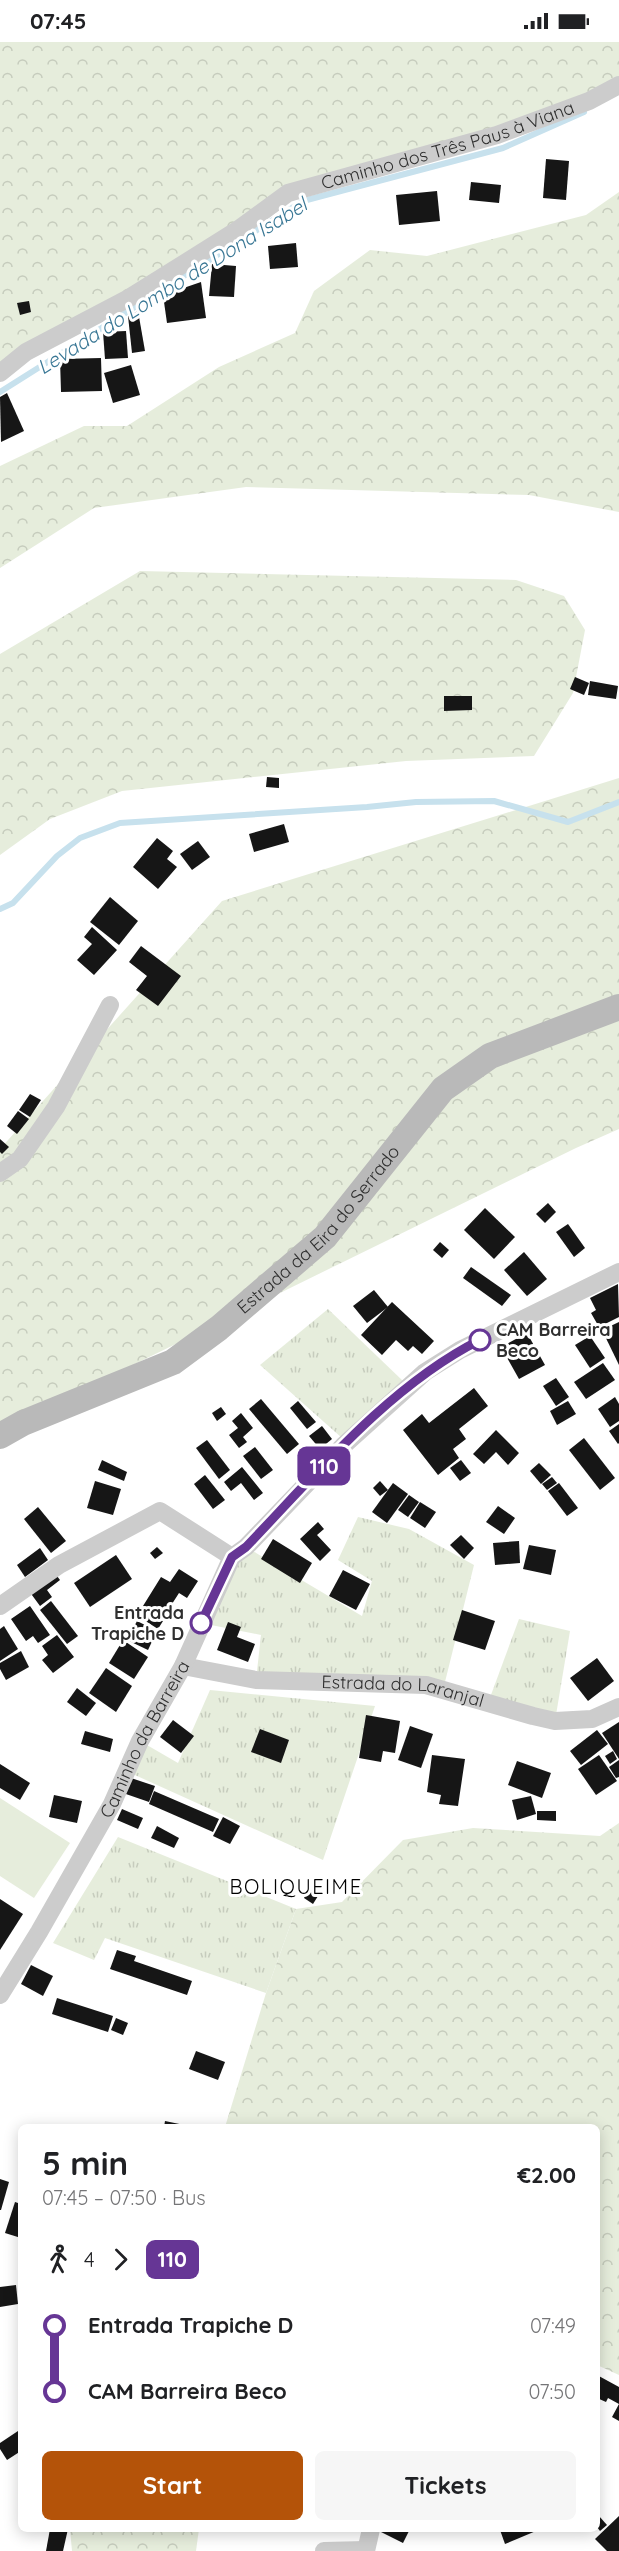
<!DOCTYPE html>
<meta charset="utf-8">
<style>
body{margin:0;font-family:Quicksand,sans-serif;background:#f6f6f6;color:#202124;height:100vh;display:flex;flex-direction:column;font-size:22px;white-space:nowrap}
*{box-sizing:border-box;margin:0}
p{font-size:20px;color:#757577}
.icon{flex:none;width:33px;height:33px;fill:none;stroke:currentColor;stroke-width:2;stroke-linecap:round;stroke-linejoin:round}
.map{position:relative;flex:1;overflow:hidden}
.sheet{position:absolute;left:18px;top:2082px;width:582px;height:408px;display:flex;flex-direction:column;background:#fff;border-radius:9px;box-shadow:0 3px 15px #0003}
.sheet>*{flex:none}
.badge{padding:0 12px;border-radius:9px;font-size:21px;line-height:39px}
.map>.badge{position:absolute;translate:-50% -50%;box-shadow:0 0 0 3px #fff}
.legs{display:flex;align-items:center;gap:9px;height:66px;padding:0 24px;font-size:20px}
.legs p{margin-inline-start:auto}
.summary{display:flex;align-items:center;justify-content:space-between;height:102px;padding:0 24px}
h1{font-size:33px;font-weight:700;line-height:45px}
.action{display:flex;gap:12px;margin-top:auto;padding:12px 24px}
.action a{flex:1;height:69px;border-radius:9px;background:#b45309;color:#fff;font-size:24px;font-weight:700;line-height:69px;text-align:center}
.action a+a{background:#f6f6f6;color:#202124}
ul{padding:0 24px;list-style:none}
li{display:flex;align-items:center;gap:21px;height:66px;font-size:22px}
li i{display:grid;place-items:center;width:9px;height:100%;margin:0 8px;background:currentColor}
li i::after{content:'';width:15px;height:15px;margin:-8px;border:4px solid;border-radius:50%;background:#fff}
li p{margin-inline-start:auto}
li:first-child i{background:linear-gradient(#0000 50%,currentColor 0)}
li:last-child i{background:linear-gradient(currentColor 50%,#0000 0)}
.status{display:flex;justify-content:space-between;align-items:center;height:42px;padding:0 30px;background:#fff;direction:ltr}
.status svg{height:16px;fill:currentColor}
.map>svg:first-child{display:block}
.grass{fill:url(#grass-tufts)}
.forest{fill:url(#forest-crowns)}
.pitch{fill:#e6eddc}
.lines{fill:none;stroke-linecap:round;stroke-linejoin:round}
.stream{stroke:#c7e1ed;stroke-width:6}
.building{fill:#161616}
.minor{stroke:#ccc;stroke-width:18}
.secondary{stroke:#b9b9b9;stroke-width:26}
.line-1-casing{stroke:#fff;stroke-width:14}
.line-1{stroke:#663695;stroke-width:9}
.stop-1-dot{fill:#fff;stroke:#663695;stroke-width:3}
.labels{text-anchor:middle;stroke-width:6;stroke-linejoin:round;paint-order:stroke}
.street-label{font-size:18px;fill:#2f2f2f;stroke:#fff}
.stop-label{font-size:18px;font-weight:bold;fill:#2f2f2f;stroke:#fff;text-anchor:start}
.water-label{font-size:20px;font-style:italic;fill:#397795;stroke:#fff}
.neighbourhood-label{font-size:20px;letter-spacing:1.5px;fill:#000;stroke:#fff}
</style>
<div class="status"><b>07:45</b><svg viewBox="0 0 49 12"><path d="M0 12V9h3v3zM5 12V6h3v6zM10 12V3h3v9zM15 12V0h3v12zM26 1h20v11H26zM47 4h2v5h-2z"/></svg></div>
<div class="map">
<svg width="619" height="2509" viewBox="0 0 619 2509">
<defs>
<pattern id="grass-tufts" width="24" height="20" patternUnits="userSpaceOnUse" patternTransform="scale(1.5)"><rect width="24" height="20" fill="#e6eddc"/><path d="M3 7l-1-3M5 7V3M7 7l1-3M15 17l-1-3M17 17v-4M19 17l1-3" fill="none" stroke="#c6ccbd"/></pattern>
<pattern id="forest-crowns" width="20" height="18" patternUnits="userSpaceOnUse" patternTransform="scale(1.5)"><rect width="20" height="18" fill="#e6eddc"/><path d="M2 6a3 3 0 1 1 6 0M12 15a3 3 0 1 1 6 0" fill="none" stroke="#c6ccbd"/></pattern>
</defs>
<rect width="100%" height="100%" fill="#fff"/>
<g class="grass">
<polygon points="328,1267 403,1339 342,1396 260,1323"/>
<polygon points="358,1475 409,1487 474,1523 443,1648 256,1638 261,1593 201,1581 246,1505 362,1574 372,1539 338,1518"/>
<polygon points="519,1577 570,1589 555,1679 488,1661"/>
<polygon points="210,1648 375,1664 323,1818 126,1729 140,1699 178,1721"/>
<polygon points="118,1795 296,1867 266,1951 105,1896 94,1918 53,1901"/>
</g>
<g class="forest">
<polygon points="0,0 619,0 619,43 589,59 288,151 0,331"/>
<polygon points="619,150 619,470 529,453 246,445 94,466 0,526 0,424 84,384 127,384 219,325 295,291 314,249 370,208 427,214 586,173"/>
<polygon points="140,529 516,538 564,554 585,588 573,651 534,714 406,719 122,749 50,777 0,813 0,612"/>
<polygon points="619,736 619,1087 576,1106 0,1388 0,1107 222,859"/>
<polygon points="619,1781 619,2333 597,2323 597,2085 225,2085 266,1951 296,1867 342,1860 403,1798 473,1786 600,1794"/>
<polygon points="70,2487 199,2487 196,2509 72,2509"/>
</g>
<polygon class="pitch" points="0,1756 70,1801 34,1856 0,1834"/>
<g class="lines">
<g class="stream">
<polyline points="0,350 303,159 503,106 584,70"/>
<polyline points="0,867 13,861 57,814 80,796 120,781 367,765 416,760 494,759 568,780 619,760"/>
</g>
</g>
<g class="building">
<polygon points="546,117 569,119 566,158 543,156"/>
<polygon points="471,140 501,143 499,161 469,158"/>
<polygon points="437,149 440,179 399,183 396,153"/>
<polygon points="296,201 298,225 270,227 268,204"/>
<polygon points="212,222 236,224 234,255 209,254"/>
<polygon points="201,240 206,276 167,281 163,253"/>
<polygon points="29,259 31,270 20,273 17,261"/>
<polygon points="138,269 145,309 132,311 128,274"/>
<polygon points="126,289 128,316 105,317 103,290"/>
<polygon points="101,316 102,349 61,350 60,317"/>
<polygon points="131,323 140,353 113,361 104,331"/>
<polygon points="7,351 24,389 1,400 0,355"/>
<polygon points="575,635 589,641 584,653 570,647"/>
<polygon points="590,639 618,644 616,657 588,653"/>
<polygon points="444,654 472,654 472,668 444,669"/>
<polygon points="267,735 279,736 279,746 266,745"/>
<polygon points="284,782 289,800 254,810 249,792"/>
<polygon points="157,796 173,809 167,817 177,825 158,847 133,825"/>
<polygon points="198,799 210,815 192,828 180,812"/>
<polygon points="110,855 138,879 119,903 90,880"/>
<polygon points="92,885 117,908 94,933 77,918 92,902 84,895"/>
<polygon points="141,904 181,934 158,964 136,948 147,934 129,920"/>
<polygon points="30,1052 41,1058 30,1075 19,1068"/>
<polygon points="18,1069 29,1077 17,1092 7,1084"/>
<polygon points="0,1097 9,1105 2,1112 0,1110"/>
<polygon points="548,1161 556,1170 545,1181 536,1172"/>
<polygon points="485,1166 515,1195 494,1217 464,1188"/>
<polygon points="568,1182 585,1206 574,1215 556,1190"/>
<polygon points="440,1200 449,1208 442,1216 433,1208"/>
<polygon points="524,1210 547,1237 527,1254 504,1228"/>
<polygon points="471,1225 511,1253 502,1264 463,1236"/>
<polygon points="618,1242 619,1275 599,1285 591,1271 596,1268 590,1256"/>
<polygon points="374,1248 388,1265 367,1281 353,1264"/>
<polygon points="392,1260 434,1299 422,1312 413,1304 408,1309 396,1298 382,1313 361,1293"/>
<polygon points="619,1280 619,1323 602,1288"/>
<polygon points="527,1291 545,1323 519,1337 501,1305"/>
<polygon points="590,1294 605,1316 590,1326 575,1303"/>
<polygon points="603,1321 615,1338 586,1357 574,1340"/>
<polygon points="556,1336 569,1355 556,1364 543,1344"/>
<polygon points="474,1346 488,1364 459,1387 466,1397 453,1407 459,1416 438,1433 403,1388 422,1372 429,1381"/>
<polygon points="615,1355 619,1362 619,1379 610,1385 598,1367"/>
<polygon points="261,1357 299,1402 287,1412 249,1367"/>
<polygon points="298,1359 316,1380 307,1387 290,1366"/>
<polygon points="568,1359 576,1372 557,1383 550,1369"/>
<polygon points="221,1365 226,1372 217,1379 212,1371"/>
<polygon points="241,1371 253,1386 243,1395 247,1400 239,1406 229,1393 238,1386 232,1379"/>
<polygon points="619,1382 619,1401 618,1402 609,1389"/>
<polygon points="322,1384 332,1397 320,1407 309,1394"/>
<polygon points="496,1388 519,1411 508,1423 496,1410 484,1422 473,1412"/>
<polygon points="584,1396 615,1436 600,1448 569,1408"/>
<polygon points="207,1398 230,1428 219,1437 196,1406"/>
<polygon points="255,1405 273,1428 261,1437 243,1414"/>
<polygon points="102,1418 127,1430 124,1439 98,1428"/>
<polygon points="461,1418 471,1431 460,1439 450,1426"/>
<polygon points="539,1421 551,1433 541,1442 530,1429"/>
<polygon points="242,1425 263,1451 254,1458 241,1441 231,1449 224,1440"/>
<polygon points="205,1433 225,1458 213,1467 194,1442"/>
<polygon points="552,1435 557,1441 547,1448 542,1442"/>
<polygon points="95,1439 121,1447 113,1473 87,1466"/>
<polygon points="380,1439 388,1448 380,1454 373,1446"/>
<polygon points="393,1441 408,1452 387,1481 372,1470"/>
<polygon points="559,1441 578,1466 567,1474 548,1449"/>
<polygon points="409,1453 419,1460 408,1475 398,1468"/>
<polygon points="420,1460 436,1470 425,1486 410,1476"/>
<polygon points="498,1464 515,1476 504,1492 486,1480"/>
<polygon points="38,1465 66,1499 51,1511 24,1477"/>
<polygon points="318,1480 324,1487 317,1493 331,1508 320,1519 300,1497"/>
<polygon points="461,1493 474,1506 464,1517 450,1503"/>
<polygon points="273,1497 312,1521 300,1541 261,1517"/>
<polygon points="519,1499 520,1521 495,1523 493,1501"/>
<polygon points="529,1503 556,1508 551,1533 523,1527"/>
<polygon points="157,1505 163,1511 155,1517 150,1511"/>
<polygon points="40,1506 48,1518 25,1535 17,1523"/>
<polygon points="116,1513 132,1537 90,1565 74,1541"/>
<polygon points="179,1527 198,1539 187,1556 179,1551 163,1576 143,1564 161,1535 170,1540"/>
<polygon points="343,1528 370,1542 356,1568 329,1554"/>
<polygon points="54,1530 60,1538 47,1548 52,1555 40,1564 29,1549"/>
<polygon points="51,1559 78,1594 67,1602 40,1568"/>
<polygon points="30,1564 50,1593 38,1601 33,1594 26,1599 11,1577"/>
<polygon points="462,1568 495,1579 485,1608 453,1598"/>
<polygon points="148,1570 163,1579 158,1587 144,1578"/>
<polygon points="137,1579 157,1589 148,1608 127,1598"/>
<polygon points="228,1580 241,1585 237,1595 255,1602 248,1620 217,1608"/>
<polygon points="4,1584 18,1607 0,1619 0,1587"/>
<polygon points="57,1593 74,1615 53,1631 42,1618 48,1613 42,1604"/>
<polygon points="123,1598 148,1615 134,1637 109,1621"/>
<polygon points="21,1609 29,1625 6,1638 0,1627 0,1621"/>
<polygon points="597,1616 614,1639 588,1659 570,1636"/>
<polygon points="106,1626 132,1644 116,1670 89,1651"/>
<polygon points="77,1646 96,1661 86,1674 67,1660"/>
<polygon points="366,1673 400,1679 395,1711 383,1709 381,1720 359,1716"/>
<polygon points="173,1678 194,1694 181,1711 160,1695"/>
<polygon points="619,1680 619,1717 602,1691"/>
<polygon points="410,1684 433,1692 421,1726 398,1718"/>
<polygon points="260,1687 289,1698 281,1721 251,1710"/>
<polygon points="597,1688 608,1702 581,1723 570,1709"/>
<polygon points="85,1689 113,1697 110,1710 81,1702"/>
<polygon points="613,1709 617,1717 610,1722 605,1714"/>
<polygon points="432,1713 465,1717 458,1764 439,1762 441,1753 427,1750"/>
<polygon points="599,1713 617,1739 596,1753 578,1727"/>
<polygon points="619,1718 619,1735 616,1736 609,1725"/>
<polygon points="517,1719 551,1731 542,1756 508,1743"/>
<polygon points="0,1722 30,1741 20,1758 0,1746"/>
<polygon points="128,1735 155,1744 149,1760 123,1751"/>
<polygon points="154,1749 219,1777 213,1790 149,1762"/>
<polygon points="54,1753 82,1759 77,1781 49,1775"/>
<polygon points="531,1754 536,1772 517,1778 512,1758"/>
<polygon points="122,1767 143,1776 138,1787 117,1778"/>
<polygon points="537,1769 556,1769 556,1779 537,1778"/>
<polygon points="223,1775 240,1784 230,1802 213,1794"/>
<polygon points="157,1784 179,1796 174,1806 151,1796"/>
<polygon points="308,1848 318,1854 313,1862 304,1856"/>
<polygon points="0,1857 23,1872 0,1908"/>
<polygon points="117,1908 136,1914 134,1919 192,1939 187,1953 110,1927"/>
<polygon points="31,1923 53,1934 43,1954 21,1942"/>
<polygon points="57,1956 113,1974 108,1990 52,1972"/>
<polygon points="116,1976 128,1981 123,1993 111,1988"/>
<polygon points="196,2009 225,2020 218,2038 189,2027"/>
<polygon points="165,2079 189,2084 189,2085 164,2085"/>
<polygon points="0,2137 9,2140 1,2168 0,2168"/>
<polygon points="15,2160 21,2162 21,2196 5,2191"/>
<polygon points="16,2243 18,2262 0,2265 0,2245"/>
<polygon points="597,2333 619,2345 619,2379 612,2375 619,2362 608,2356 606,2360 597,2356"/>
<polygon points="21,2387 21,2409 7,2418 0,2407 0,2401"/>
<polygon points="599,2474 607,2483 600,2489 597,2485 597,2476"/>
<polygon points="619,2474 619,2509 607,2509 595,2497"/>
<polygon points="50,2487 68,2487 63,2509 46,2509"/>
<polygon points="382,2487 410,2487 403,2501 381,2490"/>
<polygon points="502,2487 535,2487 536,2489 505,2502 500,2488"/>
</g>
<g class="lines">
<g class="minor">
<path id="s1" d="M 0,331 L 26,310 L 129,256 L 236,189 L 288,151 L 497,93 L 589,59 L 619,43"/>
<polyline points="0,1131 20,1117 56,1065 110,963"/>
<polyline points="0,1564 59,1523 160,1469 232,1515"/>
<path id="s2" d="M 183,1624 L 256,1638 L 426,1643 L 533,1674 L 555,1679 L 592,1677 L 619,1665"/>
<path id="s3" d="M 0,1953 L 39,1890 L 112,1762 L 140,1699 L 183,1624 L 232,1515 L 246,1505 L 344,1403 L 425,1330 L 460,1308 L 619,1230"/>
<polyline points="324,2509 366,2508"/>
<polyline points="366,2509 371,2487"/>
</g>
<path class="secondary" id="s4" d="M 0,1394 L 23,1381 L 173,1320 L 219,1286 L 325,1195 L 443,1047 L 490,1014 L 619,965"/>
</g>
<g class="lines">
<defs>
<path id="line-1" d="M 201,1581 L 232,1515 L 246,1505 C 315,1433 390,1343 480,1298"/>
</defs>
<use href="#line-1" class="line-1-casing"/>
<use href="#line-1" class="line-1"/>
</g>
<g class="stop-1-dot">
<circle cx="480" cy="1298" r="10"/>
<circle cx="201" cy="1581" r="10"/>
</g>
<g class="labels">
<g class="street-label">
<text dy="6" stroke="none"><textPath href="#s1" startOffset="507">Caminho dos Três Paus à Viana</textPath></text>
<text dy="6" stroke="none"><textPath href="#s4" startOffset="386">Estrada da Eira do Serrado</textPath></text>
<text dy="6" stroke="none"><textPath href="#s2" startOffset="222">Estrada do Laranjal</textPath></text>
<text dy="6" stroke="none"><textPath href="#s3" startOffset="294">Caminho da Barreira</textPath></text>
</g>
<g class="stop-label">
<text x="496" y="1294">CAM Barreira<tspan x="496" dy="21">Beco</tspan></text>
<text x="184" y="1577" text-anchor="end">Entrada<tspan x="184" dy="21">Trapiche D</tspan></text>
</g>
<g class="water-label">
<text transform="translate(172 244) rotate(-32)" y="7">Levada do Lombo de Dona Isabel</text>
</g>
<g class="neighbourhood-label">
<text x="296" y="1852">BOLIQUEIME</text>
</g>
</g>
</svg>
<b class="badge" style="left:324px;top:1424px;background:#663695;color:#fff">110</b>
<section class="sheet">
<div class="summary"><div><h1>5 min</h1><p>07:45 – 07:50 · Bus</p></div><b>€2.00</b></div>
<div class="legs"><svg class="icon" aria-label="walk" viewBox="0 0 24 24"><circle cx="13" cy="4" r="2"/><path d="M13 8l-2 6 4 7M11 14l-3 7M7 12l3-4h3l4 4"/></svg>4<svg class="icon" aria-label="forward" viewBox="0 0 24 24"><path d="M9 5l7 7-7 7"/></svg><b class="badge" style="background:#663695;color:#fff">110</b></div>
<ul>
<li><i style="color:#663695"></i><b>Entrada Trapiche D</b><p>07:49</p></li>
<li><i style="color:#663695"></i><b>CAM Barreira Beco</b><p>07:50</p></li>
</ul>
<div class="action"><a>Start</a><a>Tickets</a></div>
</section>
</div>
